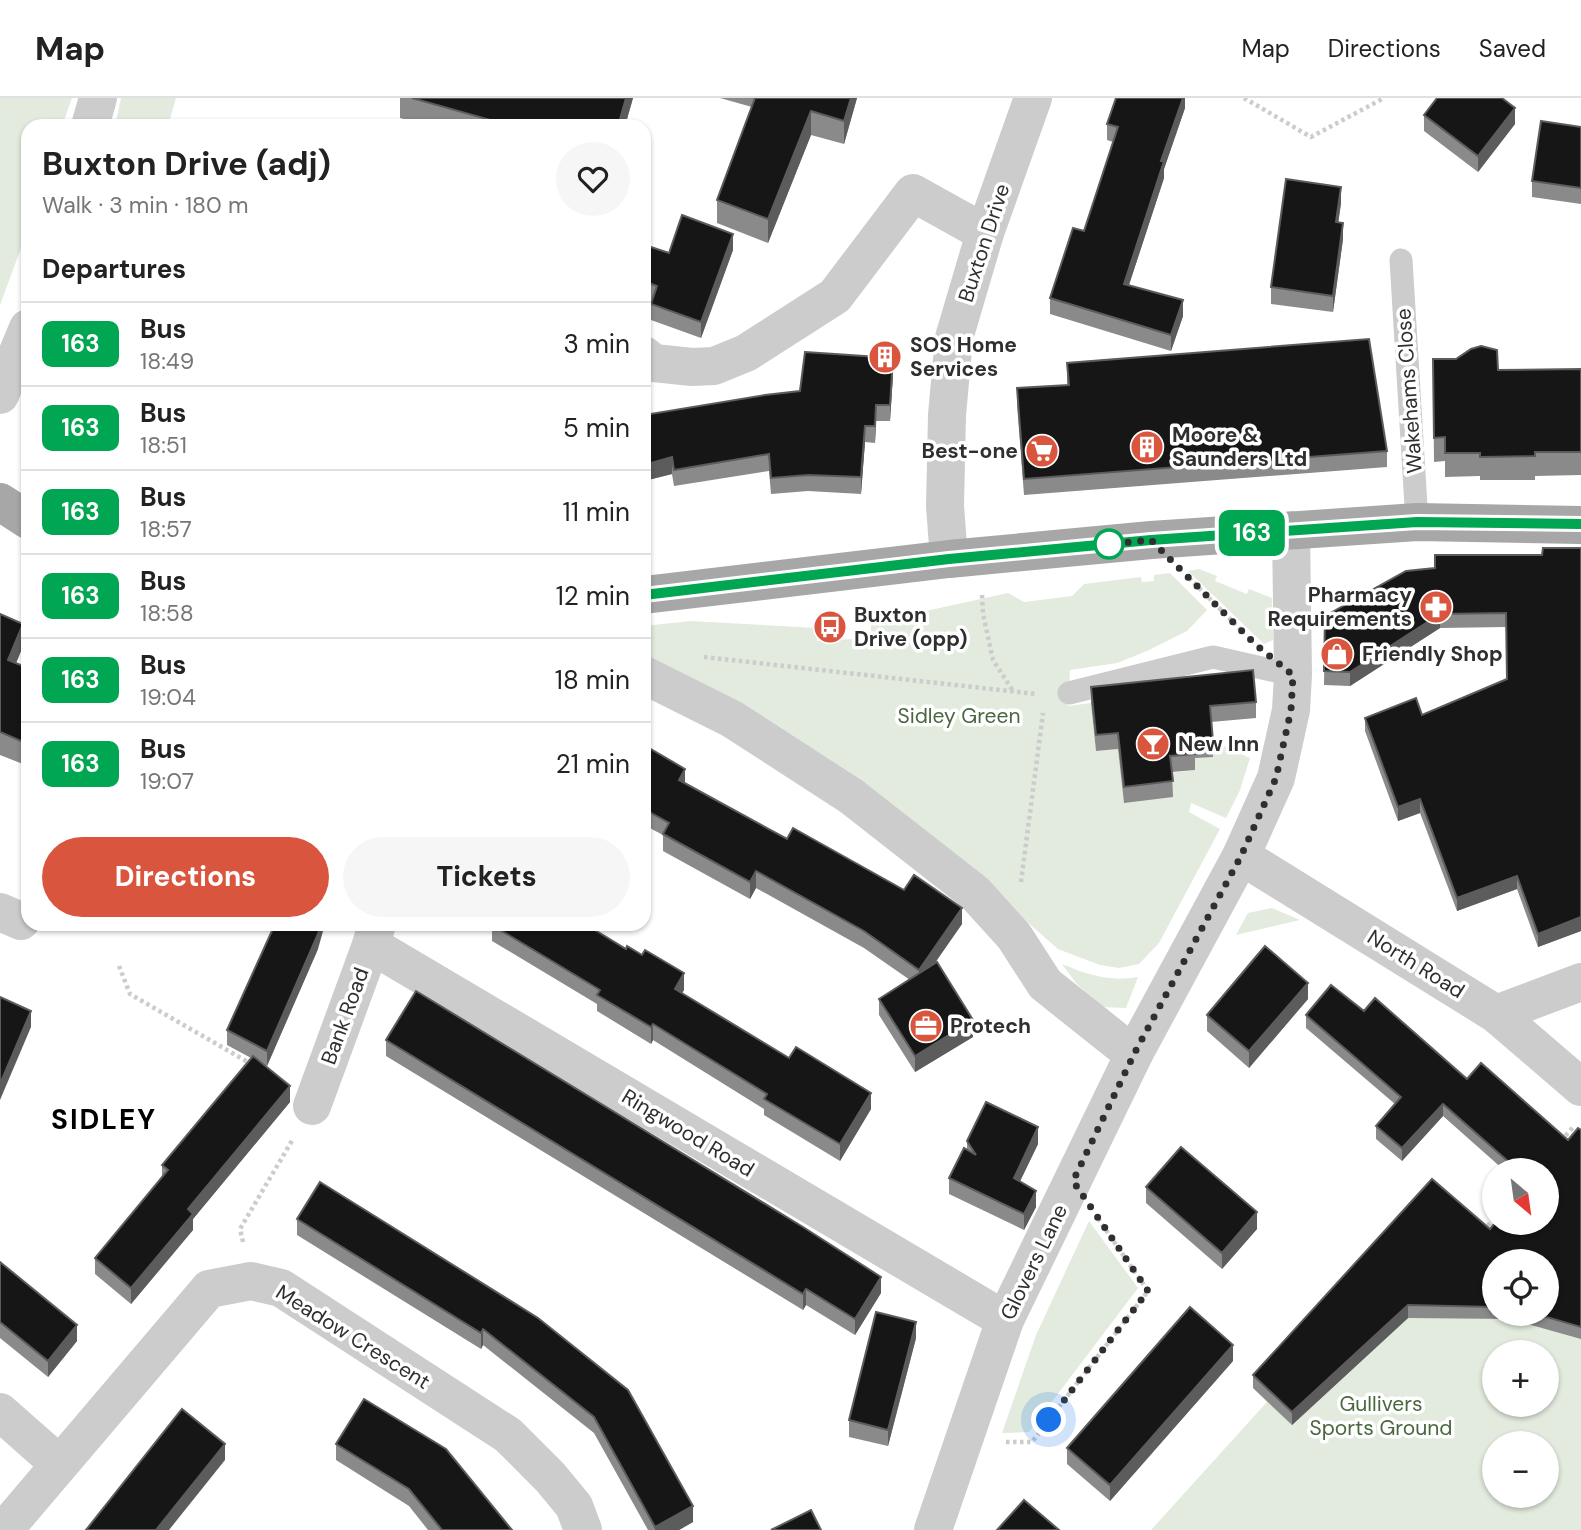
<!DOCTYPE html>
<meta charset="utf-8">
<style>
body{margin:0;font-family:"DM Sans",sans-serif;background:#f6f6f6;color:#222;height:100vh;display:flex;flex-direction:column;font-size:26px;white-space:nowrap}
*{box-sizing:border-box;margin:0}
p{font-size:23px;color:#767676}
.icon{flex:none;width:38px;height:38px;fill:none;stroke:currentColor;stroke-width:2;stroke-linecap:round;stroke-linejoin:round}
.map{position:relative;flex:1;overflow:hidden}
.sheet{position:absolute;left:21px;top:21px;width:630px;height:812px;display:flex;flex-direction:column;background:#fff;border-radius:21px;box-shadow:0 2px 5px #0004}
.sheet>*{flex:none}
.badge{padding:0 14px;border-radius:10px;font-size:24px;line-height:46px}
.needle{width:46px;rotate:151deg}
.controls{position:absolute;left:1482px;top:1060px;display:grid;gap:14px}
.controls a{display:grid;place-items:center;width:77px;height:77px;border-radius:50%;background:#fff;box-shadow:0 2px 5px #0004;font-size:35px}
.you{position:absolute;width:35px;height:35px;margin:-18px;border:5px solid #fff;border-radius:50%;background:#1a73e8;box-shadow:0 0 0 10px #1a73e833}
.map>.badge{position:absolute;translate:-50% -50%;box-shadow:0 0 0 4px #fff}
h2{padding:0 21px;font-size:26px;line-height:63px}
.round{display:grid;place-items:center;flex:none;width:74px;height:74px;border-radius:37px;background:#f6f6f6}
.head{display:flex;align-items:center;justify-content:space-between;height:119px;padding:0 21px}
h1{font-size:33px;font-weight:700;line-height:52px}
.button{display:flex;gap:14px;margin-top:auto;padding:14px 21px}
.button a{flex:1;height:80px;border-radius:42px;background:#d9553e;color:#fff;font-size:28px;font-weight:700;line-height:80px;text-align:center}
.button a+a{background:#f6f6f6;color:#222}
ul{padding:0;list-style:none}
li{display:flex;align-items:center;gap:21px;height:84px;padding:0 21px;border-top:2px solid #e0e0e0}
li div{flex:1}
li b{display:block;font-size:26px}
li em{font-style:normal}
li .badge{min-width:77px;font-weight:700;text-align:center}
header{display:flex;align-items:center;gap:42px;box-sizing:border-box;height:98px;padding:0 35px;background:#fff;border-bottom:2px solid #e0e0e0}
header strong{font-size:33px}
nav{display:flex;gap:38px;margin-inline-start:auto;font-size:24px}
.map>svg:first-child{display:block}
.green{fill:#e2ebde;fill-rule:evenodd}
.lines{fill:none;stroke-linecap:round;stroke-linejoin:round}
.path{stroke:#ccc;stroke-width:4.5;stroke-dasharray:3.5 3.5;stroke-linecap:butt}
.service{stroke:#ccc;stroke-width:23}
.minor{stroke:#ccc;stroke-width:38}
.primary{stroke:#a7a7a7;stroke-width:38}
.wall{fill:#8a8a8a;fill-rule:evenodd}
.shaded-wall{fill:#5c5c5c}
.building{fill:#161616;stroke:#5c5c5c;stroke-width:2}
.line-casing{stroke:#fff;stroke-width:16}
.line{stroke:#00a651;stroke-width:10}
.walk{stroke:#2f2f2f;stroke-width:7;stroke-dasharray:0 12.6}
.stop-dot{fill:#fff;stroke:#00a651;stroke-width:3.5}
.labels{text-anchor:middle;stroke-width:7;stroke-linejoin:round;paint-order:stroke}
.street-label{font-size:21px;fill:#2f2f2f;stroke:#fff}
.poi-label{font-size:21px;font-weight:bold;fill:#2f2f2f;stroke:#fff;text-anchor:start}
.park-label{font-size:21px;fill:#49673f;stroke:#fff}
.district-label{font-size:28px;font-weight:bold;letter-spacing:2px;fill:#000;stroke:#fff}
</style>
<header>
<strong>Map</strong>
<nav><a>Map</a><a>Directions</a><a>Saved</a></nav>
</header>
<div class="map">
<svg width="1581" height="1432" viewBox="0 0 1581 1432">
<rect width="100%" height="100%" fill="#fff"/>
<g class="green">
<polygon points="0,0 72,0 62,28 28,28 28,131 0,207"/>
<polygon points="121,0 176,0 168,28 115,28"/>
<polygon points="1199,471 1217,478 1215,483 1247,496 1249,491 1272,500 1273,542 1264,546 1188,473"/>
<polygon points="1170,475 1207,512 1187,533 1147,553 1117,565 1070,572 1068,608 1091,605 1096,653 1118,651 1124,705 1170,675 1195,672 1194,661 1211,642 1250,660 1240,692 1226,720 1191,705 1189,714 1220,731 1159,845 1139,866 1119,870 1100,867 1058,851 1017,815 644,565 644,528 691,523 816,530 817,543 871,540 871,525 1008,495 1024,504 1072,498 1084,486 1141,479 1142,484 1154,483 1154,477"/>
<polygon points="1272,810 1300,822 1236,837 1248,815"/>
<path d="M 1062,866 C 1089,877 1109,884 1138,879 L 1126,910 L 1102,909 L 1076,885 Z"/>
<polygon points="1089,1123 1138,1190 1029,1334 1002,1335 1036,1237"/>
<path d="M 1494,1164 L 1494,1216 L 1547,1216 L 1581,1221 L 1581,1432 L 1151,1432 L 1267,1304 L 1253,1290 ZM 1494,1255 L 1547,1255 L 1547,1307 L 1494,1307 ZM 1494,1346 L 1547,1346 L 1547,1398 L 1494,1398 Z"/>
</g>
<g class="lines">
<g class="path">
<polyline points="1244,0 1311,39 1384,0"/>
<polyline points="1189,480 1240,531"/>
<polyline points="982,497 983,516 993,562 1013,593"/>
<polyline points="704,559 1036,596"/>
<polyline points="1021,784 1043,615"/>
<polyline points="119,868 130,896 253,967"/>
<polyline points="1561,1043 1574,1028"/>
<polyline points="1487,1133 1485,1131 1494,1120"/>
<polyline points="243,1144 240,1131 293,1041"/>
<polyline points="1006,1344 1032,1344 1148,1193 1099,1122"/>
</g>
<g class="service">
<polyline points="1401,162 1417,424"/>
<polyline points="1069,595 1213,559 1293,577"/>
</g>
<g class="minor">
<polyline points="90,28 98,0"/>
<polyline points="644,257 654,265 692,269 714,268 746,255 835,198 913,95 985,135"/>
<polyline points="0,297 28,230"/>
<polyline points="949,461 945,408 947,317 954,240 985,135 1033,0"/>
<polyline points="644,577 732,621 851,698 975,795 1014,838 1045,886 1119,945 1135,954"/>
<polyline points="1241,758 1496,916 1581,989"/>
<polyline points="0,814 21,823"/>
<polyline points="371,847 1005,1222"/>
<polyline points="1496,916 1581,884"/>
<polyline points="312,1008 371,847 377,826"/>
<polyline points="0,1314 59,1366"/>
<polyline points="4,1432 209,1191 251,1183 281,1190 508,1337 550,1379 574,1408 583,1432"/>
<polyline points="933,1432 1005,1222 1135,954 1241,758 1276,680 1291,612 1293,577 1291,432"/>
</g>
<g class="primary">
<polyline points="0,404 28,422"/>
<polyline points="644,497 949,461 1151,442 1417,424 1581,427"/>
</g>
</g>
<g class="wall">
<polygon points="400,0 633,0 625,28 429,28 400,20"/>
<polygon points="720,0 857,0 844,46 811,37 768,145 717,125 717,102 752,9"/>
<polygon points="1185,0 1185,10 1164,71 1164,80 1129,187 1183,218 1171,253 1050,216 1050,200 1084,133 1113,44 1107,42 1107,26"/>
<polygon points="1424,17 1515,26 1478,74 1424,33"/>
<polygon points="1581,29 1581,106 1532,99 1532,83"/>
<polygon points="1341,105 1338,125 1343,141 1333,214 1271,206 1271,189"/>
<polygon points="644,150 669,155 733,152 701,240 651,222 651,206 652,202 644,199"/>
<polygon points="1433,261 1498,272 1581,271 1581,377 1535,378 1535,382 1480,382 1480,378 1445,379 1445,363 1434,364"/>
<polygon points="1067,265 1387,353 1387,369 1024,397 1017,306 1017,290 1067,287"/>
<polygon points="893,276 890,323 876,323 875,345 865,344 861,396 808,393 771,396 769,373 674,388 672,376 644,383 644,317 800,293"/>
<polygon points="1581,450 1581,833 1538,849 1517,791 1457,813 1420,715 1398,723 1365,633 1365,620 1422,617 1506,581 1506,529 1440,530 1350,588 1324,587 1325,518 1435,470 1542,457"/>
<polygon points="0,516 23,548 16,565 28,570 28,668 0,657"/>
<polygon points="1091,589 1256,604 1256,620 1211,624 1213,659 1195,660 1195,672 1172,674 1173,699 1124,705 1118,651 1096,653 1091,605"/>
<polygon points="644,647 685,685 787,741 962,826 933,867 973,939 915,974 879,917 879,901 910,882 864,850 756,790 750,801 663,753 663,737 644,727"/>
<polygon points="492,827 684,892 682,895 871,1011 840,1063 764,1017 764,1011 653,942 651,946 597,913 597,906 492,843"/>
<polygon points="318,851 267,968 264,967 290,1004 193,1121 193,1132 131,1206 95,1176 95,1160 162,1080 162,1067 251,960 227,947 227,932"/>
<polygon points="1308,901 1249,970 1207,933 1207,917"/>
<path d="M 1364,913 L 1467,981 L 1568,1042 L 1581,1032 L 1581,1241 L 1510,1221 L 1408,1220 L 1292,1327 L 1253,1290 L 1253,1277 L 1490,1131 L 1547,1073 L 1505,1073 L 1443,1018 L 1402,1063 L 1376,1041 L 1376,1028 L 1395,1006 L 1306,930 L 1306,917 ZM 1494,1164 L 1547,1216 L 1494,1216 Z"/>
<polygon points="386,942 881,1195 855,1237 806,1207 803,1212 386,958"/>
<polygon points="967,1043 1038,1046 1020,1083 1036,1109 1024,1132 949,1096 949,1080 967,1052"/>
<polygon points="1146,1089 1257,1131 1222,1171 1146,1105"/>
<polygon points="297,1121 538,1220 693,1424 679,1432 648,1432 594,1335 483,1247 481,1251 297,1137"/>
<polygon points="0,1164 77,1243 48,1279 0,1240"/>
<polygon points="916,1240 888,1348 849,1339 849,1322"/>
<polygon points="1233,1263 1110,1403 1067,1366 1067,1350"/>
<polygon points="336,1346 512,1432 428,1432 409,1408 336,1362"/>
</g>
<g class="shaded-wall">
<polygon points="626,0 633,0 625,28 618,28"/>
<polygon points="851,0 857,0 844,46 844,23"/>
<polygon points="1183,0 1185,0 1185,10 1164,71 1164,80 1124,202 1124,186 1161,63"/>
<polygon points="1515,10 1515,26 1478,74 1478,58"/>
<polygon points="811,13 811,37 768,145 768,121"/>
<polygon points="1341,89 1341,105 1336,141 1336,124"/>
<polygon points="1343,125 1343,141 1333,214 1333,198"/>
<polygon points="733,136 733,152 701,240 701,224"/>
<polygon points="1183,202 1183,218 1171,253 1171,237"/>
<polygon points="893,260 893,276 890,323 890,307"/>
<polygon points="876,307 876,323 875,345 875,328"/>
<polygon points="865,328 865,344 861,396 861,379"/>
<polygon points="672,359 672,376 644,383 644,367"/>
<polygon points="1440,516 1440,530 1350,588 1350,574"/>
<polygon points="23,526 23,548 8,585 8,562"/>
<polygon points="685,671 685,687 679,682"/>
<polygon points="1420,701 1420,715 1398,723 1398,709"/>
<polygon points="756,773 756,790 750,801 750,784"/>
<polygon points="1517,778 1517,791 1457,813 1457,800"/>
<polygon points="962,810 962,826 919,888 919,872"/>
<polygon points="1581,819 1581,833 1538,849 1538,836"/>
<polygon points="321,826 325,826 318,851 267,968 267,953"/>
<polygon points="684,875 684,892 675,907 675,891"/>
<polygon points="1308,885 1308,901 1249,970 1249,953"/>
<polygon points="31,913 31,929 0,1002 0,986"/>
<polygon points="973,922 973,939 915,974 915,958"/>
<polygon points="653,926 653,942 651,946 651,929"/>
<polygon points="290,988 290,1004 193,1121 193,1132 131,1206 131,1190 188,1111"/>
<polygon points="871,995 871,1011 840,1063 840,1046"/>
<polygon points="1443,1006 1443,1018 1402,1063 1402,1050"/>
<polygon points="1038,1029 1038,1046 1014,1096 1014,1080"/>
<polygon points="1036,1093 1036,1109 1024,1132 1024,1116"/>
<polygon points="1257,1114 1257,1131 1222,1171 1222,1155"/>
<polygon points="881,1179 881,1195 855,1237 855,1221"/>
<polygon points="806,1191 806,1207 803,1212 803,1196"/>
<polygon points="1408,1207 1408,1220 1292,1327 1292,1314"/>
<polygon points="916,1224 916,1240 888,1348 888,1332"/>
<polygon points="77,1227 77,1243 48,1279 48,1263"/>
<polygon points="483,1231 483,1247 481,1251 481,1235"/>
<polygon points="1233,1247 1233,1263 1110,1403 1110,1387"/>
<polygon points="225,1346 225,1362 169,1432 156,1432"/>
<polygon points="693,1408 693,1424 679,1432 655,1432 655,1429"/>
</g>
<g class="building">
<polygon points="412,0 626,0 618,28 512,28"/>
<polygon points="755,0 851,0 844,23 811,13 768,121 717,102"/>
<polygon points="1116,0 1183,0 1161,63 1164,63 1124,186 1183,202 1171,237 1050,200 1073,130 1084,133 1100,84 1118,29 1107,26"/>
<polygon points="1437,0 1502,0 1515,10 1478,58 1424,17"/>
<polygon points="1541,23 1581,29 1581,90 1532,83"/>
<polygon points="1286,81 1341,89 1336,124 1343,125 1333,198 1271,189"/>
<polygon points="682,117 733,136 701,224 651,206 657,188 644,183 644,150 645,147 669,155"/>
<polygon points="1369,241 1387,353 1024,381 1017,290 1069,287 1067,265"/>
<polygon points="1481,248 1497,252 1498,272 1581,271 1581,354 1535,354 1535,358 1480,359 1480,355 1445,355 1445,339 1434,340 1433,261 1456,261 1471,251"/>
<polygon points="805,254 893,260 890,307 876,307 875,328 865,328 861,379 808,377 771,380 769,356 674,372 672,359 644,367 644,317 765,297 800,293"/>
<polygon points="1543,450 1581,450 1581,819 1538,836 1517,778 1457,800 1420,701 1398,709 1365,620 1416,600 1422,617 1507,581 1506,515 1440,516 1350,574 1324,573 1325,518 1406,473 1435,470 1435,457 1542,457"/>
<polygon points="0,516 23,526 8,562 28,570 28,646 0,634"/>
<polygon points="1253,572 1256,604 1210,608 1213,643 1194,644 1195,656 1170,658 1173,683 1124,689 1118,635 1096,637 1091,589"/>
<polygon points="644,647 685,671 679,682 787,741 793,730 904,792 914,777 962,810 919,872 864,833 756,773 750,784 663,736 669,725 644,711"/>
<polygon points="275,826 321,826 318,836 267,953 227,932"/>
<polygon points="493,826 585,826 626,851 627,848 642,857 645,852 684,875 675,891 789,960 796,949 871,995 840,1046 764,1001 767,996 653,926 651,929 597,897 600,892 492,827"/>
<polygon points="1265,848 1308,885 1249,953 1207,917"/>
<polygon points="937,864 973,922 915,958 879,901"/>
<polygon points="1331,887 1364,913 1375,900 1467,981 1481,965 1568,1042 1578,1030 1581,1032 1581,1229 1536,1216 1547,1216 1547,1164 1494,1164 1494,1209 1408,1207 1292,1314 1253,1277 1432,1081 1490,1131 1495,1125 1547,1125 1547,1073 1519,1073 1443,1006 1402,1050 1376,1028 1401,999 1306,917"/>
<polygon points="416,893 803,1129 881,1179 855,1221 806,1191 803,1196 386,942"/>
<polygon points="0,899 31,913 0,986"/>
<polygon points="253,958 290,988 188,1111 193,1116 131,1190 95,1160 168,1072 162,1067"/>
<polygon points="986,1004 1038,1029 1014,1080 1036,1093 1024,1116 949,1080 964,1050 976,1057 967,1043"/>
<polygon points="1181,1049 1257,1114 1222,1155 1146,1089"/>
<polygon points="320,1084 538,1220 628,1292 693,1408 655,1429 594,1319 483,1231 481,1235 297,1121"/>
<polygon points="0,1164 77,1227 48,1263 0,1224"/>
<polygon points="1190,1209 1233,1247 1110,1387 1067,1350"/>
<polygon points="876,1214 916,1224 888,1332 849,1322"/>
<polygon points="364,1301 446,1351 512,1432 442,1432 409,1391 336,1346"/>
<polygon points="182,1311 225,1346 156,1432 86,1432"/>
<polygon points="1024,1402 1059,1432 997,1432"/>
<polygon points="811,1412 821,1432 771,1432"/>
</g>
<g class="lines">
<defs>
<polyline id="line" points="644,497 949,461 1151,442 1417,424 1581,426"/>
</defs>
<use href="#line" class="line-casing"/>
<use href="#line" class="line"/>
<polyline class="walk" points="1049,1322 1148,1193 1073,1083 1135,954 1241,758 1276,680 1291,612 1293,577 1256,547 1151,442 1102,447 1109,446"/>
</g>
<defs>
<symbol id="building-disc" viewBox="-11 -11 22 22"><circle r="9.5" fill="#d9553e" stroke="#fff"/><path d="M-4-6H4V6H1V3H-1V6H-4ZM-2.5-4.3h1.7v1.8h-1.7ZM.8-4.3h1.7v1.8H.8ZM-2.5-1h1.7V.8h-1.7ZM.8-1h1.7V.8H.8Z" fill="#fff"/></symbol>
<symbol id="supermarket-disc" viewBox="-11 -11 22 22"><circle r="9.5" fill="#d9553e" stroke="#fff"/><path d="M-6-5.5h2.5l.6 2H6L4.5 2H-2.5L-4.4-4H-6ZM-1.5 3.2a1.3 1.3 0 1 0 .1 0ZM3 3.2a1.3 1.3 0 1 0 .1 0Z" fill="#fff"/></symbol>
<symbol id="pharmacy-disc" viewBox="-11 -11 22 22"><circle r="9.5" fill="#d9553e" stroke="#fff"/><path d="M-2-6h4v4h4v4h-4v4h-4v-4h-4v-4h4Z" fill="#fff"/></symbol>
<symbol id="bus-disc" viewBox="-11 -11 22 22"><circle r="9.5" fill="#d9553e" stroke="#fff"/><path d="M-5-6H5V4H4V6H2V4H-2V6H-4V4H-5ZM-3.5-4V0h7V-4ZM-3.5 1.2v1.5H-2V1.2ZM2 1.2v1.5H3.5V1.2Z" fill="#fff"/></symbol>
<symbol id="shop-disc" viewBox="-11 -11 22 22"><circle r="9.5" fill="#d9553e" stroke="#fff"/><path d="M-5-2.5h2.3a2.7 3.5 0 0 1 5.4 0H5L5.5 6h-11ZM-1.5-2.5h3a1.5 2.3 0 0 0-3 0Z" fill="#fff"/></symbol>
<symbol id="bar-disc" viewBox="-11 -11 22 22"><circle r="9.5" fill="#d9553e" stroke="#fff"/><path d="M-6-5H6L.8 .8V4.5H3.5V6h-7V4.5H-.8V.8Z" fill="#fff"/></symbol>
<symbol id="office-disc" viewBox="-11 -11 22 22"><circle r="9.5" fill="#d9553e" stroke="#fff"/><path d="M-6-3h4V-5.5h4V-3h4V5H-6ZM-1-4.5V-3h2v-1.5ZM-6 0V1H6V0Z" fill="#fff"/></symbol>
</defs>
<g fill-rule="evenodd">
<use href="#building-disc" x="866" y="240" width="38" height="38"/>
<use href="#building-disc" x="1128" y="330" width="38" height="38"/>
<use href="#supermarket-disc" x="1023" y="334" width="38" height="38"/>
<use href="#pharmacy-disc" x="1417" y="490" width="38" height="38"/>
<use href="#bus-disc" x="811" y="510" width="38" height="38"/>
<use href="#shop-disc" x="1318" y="537" width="38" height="38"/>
<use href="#bar-disc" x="1134" y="627" width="38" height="38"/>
<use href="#office-disc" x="907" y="909" width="38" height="38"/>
</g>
<circle class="stop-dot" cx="1109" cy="446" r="14"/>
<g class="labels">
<g class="street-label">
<text transform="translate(984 145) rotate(-72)" y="7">Buxton Drive</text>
<text transform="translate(1409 293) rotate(-94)" y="7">Wakehams Close</text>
<text transform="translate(1416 866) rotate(32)" y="7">North Road</text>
<text transform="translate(345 918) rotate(-70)" y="7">Bank Road</text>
<text transform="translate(688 1035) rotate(31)" y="7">Ringwood Road</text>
<text transform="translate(1034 1164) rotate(-64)" y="7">Glovers Lane</text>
<text transform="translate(353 1239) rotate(32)" y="7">Meadow Crescent</text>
</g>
<g class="poi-label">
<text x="910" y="254">SOS Home<tspan x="910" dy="24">Services</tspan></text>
<text x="1172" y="344">Moore &amp;<tspan x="1172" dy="24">Saunders Ltd</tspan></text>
<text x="1018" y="360" text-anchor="end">Best-one</text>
<text x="1412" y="504" text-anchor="end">Pharmacy<tspan x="1412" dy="24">Requirements</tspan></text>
<text x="854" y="524">Buxton<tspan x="854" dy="24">Drive (opp)</tspan></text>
<text x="1362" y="563">Friendly Shop</text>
<text x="1178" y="653">New Inn</text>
<text x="950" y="935">Protech</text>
</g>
<g class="park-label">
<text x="959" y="625">Sidley Green</text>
<text x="1381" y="1313">Gullivers<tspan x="1381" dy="24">Sports Ground</tspan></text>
</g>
<g class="district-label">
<text x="104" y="1031">SIDLEY</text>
</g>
</g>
</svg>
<div class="controls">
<a><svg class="needle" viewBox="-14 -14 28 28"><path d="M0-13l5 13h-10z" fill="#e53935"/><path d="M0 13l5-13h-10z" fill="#767676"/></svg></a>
<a><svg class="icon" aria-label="locate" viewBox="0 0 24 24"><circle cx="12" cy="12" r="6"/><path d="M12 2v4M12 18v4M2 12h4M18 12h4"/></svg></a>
<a>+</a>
<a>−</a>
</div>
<div class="you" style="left:1049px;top:1322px"></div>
<b class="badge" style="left:1252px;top:435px;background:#00a651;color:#fff">163</b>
<section class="sheet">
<div class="head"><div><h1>Buxton Drive (adj)</h1><p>Walk · 3 min · 180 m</p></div><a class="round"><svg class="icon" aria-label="heart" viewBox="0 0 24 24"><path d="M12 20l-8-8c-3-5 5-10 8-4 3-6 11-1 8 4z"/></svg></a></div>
<h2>Departures</h2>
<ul>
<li><span class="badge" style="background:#00a651;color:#fff">163</span><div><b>Bus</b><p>18:49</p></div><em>3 min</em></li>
<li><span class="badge" style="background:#00a651;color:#fff">163</span><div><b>Bus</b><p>18:51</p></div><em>5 min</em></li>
<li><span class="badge" style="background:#00a651;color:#fff">163</span><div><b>Bus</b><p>18:57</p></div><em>11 min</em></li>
<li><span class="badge" style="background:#00a651;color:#fff">163</span><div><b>Bus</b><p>18:58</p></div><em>12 min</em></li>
<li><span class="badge" style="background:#00a651;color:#fff">163</span><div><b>Bus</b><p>19:04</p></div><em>18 min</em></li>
<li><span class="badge" style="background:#00a651;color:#fff">163</span><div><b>Bus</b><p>19:07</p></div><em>21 min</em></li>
</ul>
<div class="button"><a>Directions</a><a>Tickets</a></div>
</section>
</div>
